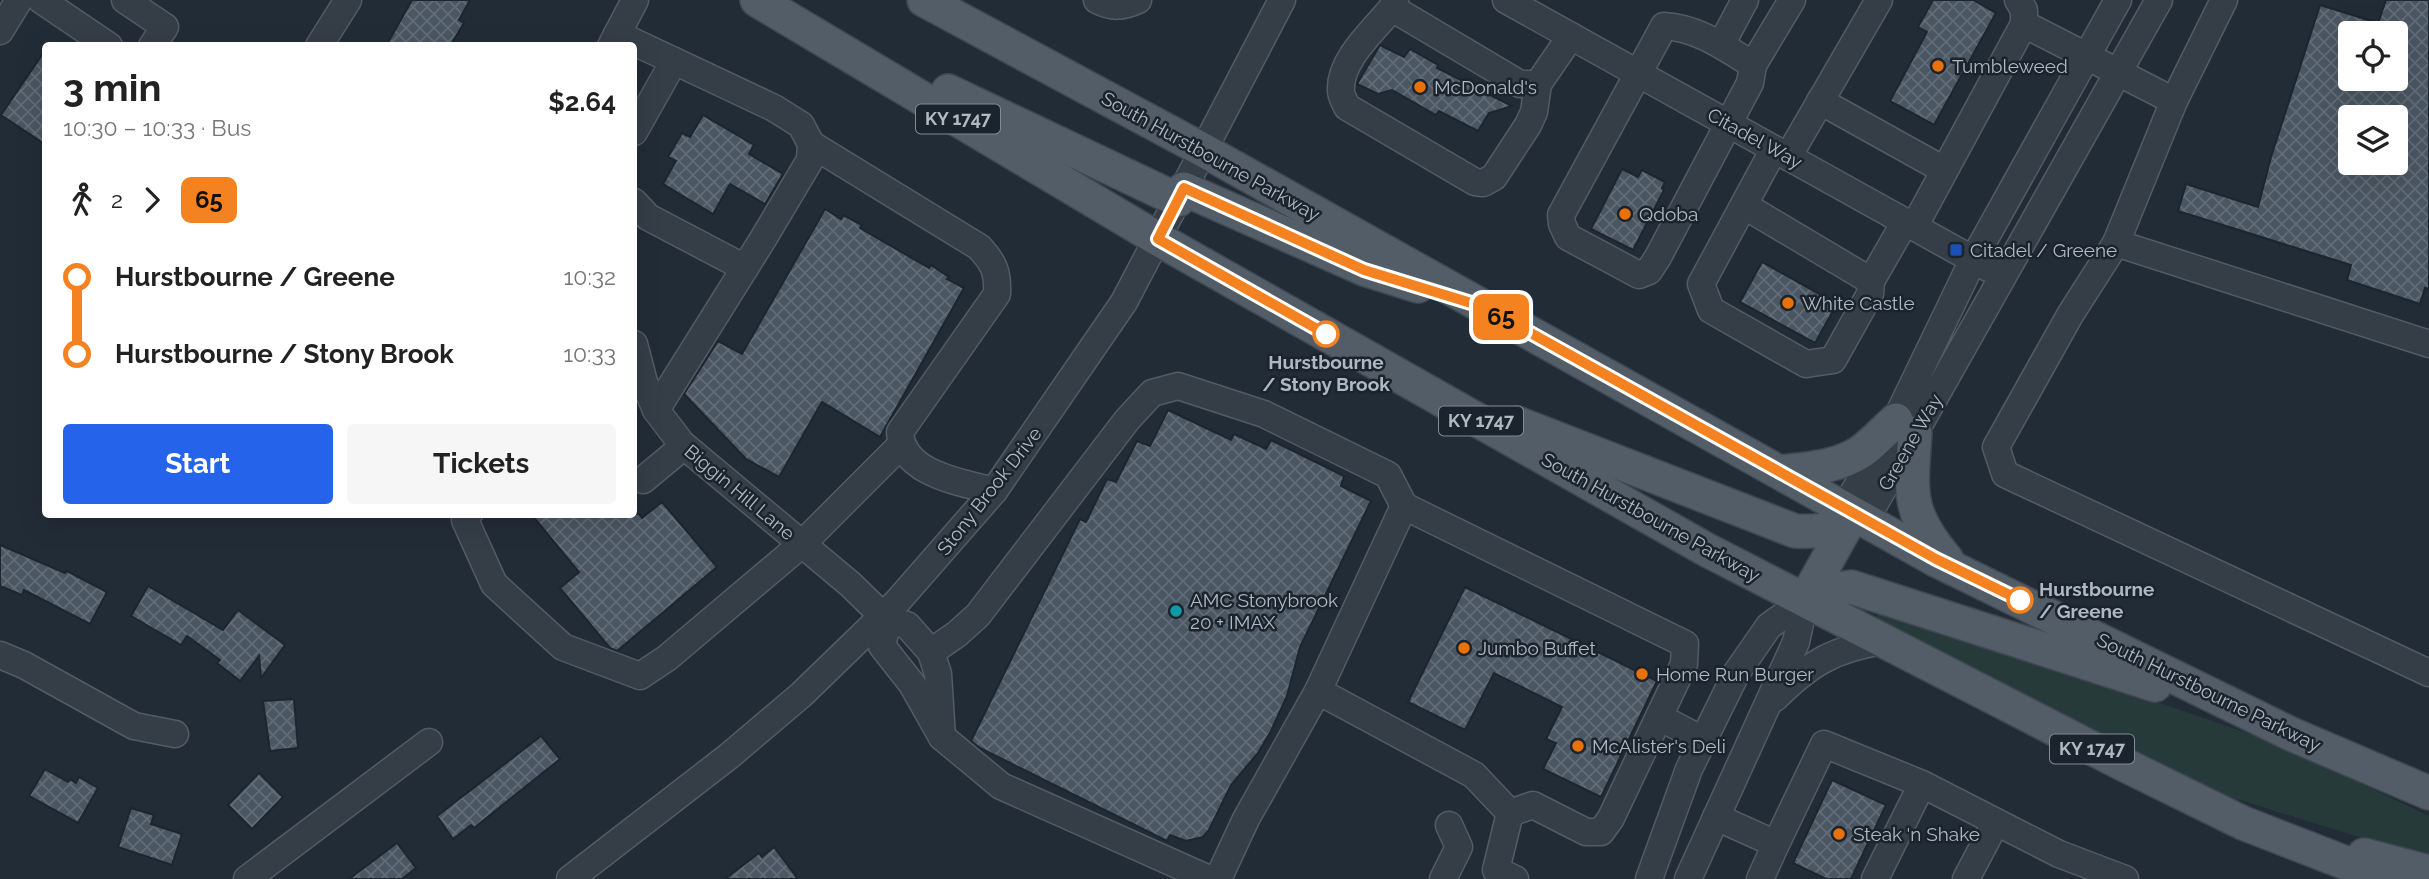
<!DOCTYPE html>
<meta charset="utf-8">
<style>
body{margin:0;font-family:Raleway,sans-serif;background:#f6f6f6;color:#222;height:100vh;display:flex;flex-direction:column;font-size:26px;white-space:nowrap}
*{box-sizing:border-box;margin:0}
p{font-size:23px;color:#767676}
.icon{flex:none;width:38px;height:38px;fill:none;stroke:currentColor;stroke-width:2;stroke-linecap:round;stroke-linejoin:round}
.map{position:relative;flex:1;overflow:hidden}
.sheet{position:absolute;left:42px;top:42px;width:595px;height:476px;display:flex;flex-direction:column;background:#fff;border-radius:7px;box-shadow:0 7px 28px #0002}
.sheet>*{flex:none}
.badge{padding:0 14px;border-radius:10px;font-size:24px;line-height:46px}
.fabs{position:absolute;left:2338px;top:21px;display:grid;gap:14px}
.fabs a{display:grid;place-items:center;width:70px;height:70px;border-radius:7px;background:#fff;box-shadow:0 7px 28px #0002;font-size:35px}
.map>.badge{position:absolute;translate:-50% -50%;box-shadow:0 0 0 4px #fff}
.legs{display:flex;align-items:center;gap:10px;height:77px;padding:0 21px;font-size:23px}
.legs p{margin-inline-start:auto}
.summary{display:flex;align-items:center;justify-content:space-between;height:119px;padding:0 21px}
h1{font-size:38px;font-weight:700;line-height:52px}
.cta{display:flex;gap:14px;margin-top:auto;padding:14px 21px}
.cta a{flex:1;height:80px;border-radius:7px;background:#2563eb;color:#fff;font-size:28px;font-weight:700;line-height:80px;text-align:center}
.cta a+a{background:#f6f6f6;color:#222}
ul{padding:0 21px;list-style:none}
li{display:flex;align-items:center;gap:24px;height:77px;font-size:26px}
li i{display:grid;place-items:center;width:10px;height:100%;margin:0 9px;background:currentColor}
li i::after{content:'';width:18px;height:18px;margin:-9px;border:5px solid;border-radius:50%;background:#fff}
li p{margin-inline-start:auto}
li:first-child i{background:linear-gradient(#0000 50%,currentColor 0)}
li:last-child i{background:linear-gradient(currentColor 50%,#0000 0)}
.map>svg:first-child{display:block}
.green{fill:#273a3a}
.building{fill:url(#building-cross-hatch);stroke:#1d252e;stroke-width:2;fill-rule:evenodd}
.lines{fill:none;stroke-linecap:round;stroke-linejoin:round}
.minor-casing{stroke:#535b65;stroke-width:29}
.major-casing{stroke:#3f4751;stroke-width:36}
.minor{stroke:#353e47;stroke-width:26}
.major{stroke:#535d67;stroke-width:33}
.line-1-casing{stroke:#fff;stroke-width:16}
.line-1{stroke:#f58220;stroke-width:10}
.food-dot{fill:#e8710a;stroke:#1b232c;stroke-width:2.5}
.transit-dot{fill:#1a4fb4;stroke:#1b232c;stroke-width:2.5}
.stop-1-dot{fill:#fff;stroke:#f58220;stroke-width:3.5}
.culture-dot{fill:#0f9aa8;stroke:#1b232c;stroke-width:2.5}
.labels{text-anchor:middle;stroke-width:5;stroke-linejoin:round;paint-order:stroke}
.shield{fill:#1b232c;stroke:#838b96;stroke-width:2}
.shield-label{font-size:18px;font-weight:bold;fill:#b0b8c4}
.poi-label{font-size:19px;fill:#b0b8c4;stroke:#1b232c;text-anchor:start}
.street-label{font-size:19px;fill:#b0b8c4;stroke:#1b232c}
.stop-label{font-size:19px;font-weight:bold;fill:#b0b8c4;stroke:#1b232c}
</style>
<div class="map">
<svg width="2429" height="879" viewBox="0 0 2429 879">
<defs>
<pattern id="building-cross-hatch" width="8" height="8" patternUnits="userSpaceOnUse" patternTransform="scale(1.75)"><rect width="8" height="8" fill="#4a5662"/><path d="M0 0l8 8M0 8l8-8" fill="none" stroke="#626c77"/></pattern>
</defs>
<rect width="100%" height="100%" fill="#222c37"/>
<polygon class="green" points="1881,607 2279,744 2429,816 2429,859 2189,784 1875,621"/>
<g class="building">
<polygon points="412,0 470,0 459,20 464,23 450,46 386,46"/>
<polygon points="1933,0 1973,0 1996,13 1934,125 1890,101 1927,32 1918,27"/>
<path d="M 2386,0 L 2429,0 L 2429,289 L 2425,288 L 2420,304 L 2347,280 L 2351,265 L 2178,211 L 2186,184 L 2258,207 L 2271,157 L 2320,5 L 2378,23 ZM 2350,33 L 2396,33 L 2396,79 L 2350,79 ZM 2350,117 L 2396,117 L 2396,163 L 2350,163 Z"/>
<polygon points="1380,45 1404,57 1410,49 1438,65 1437,68 1512,106 1489,113 1478,131 1439,111 1436,115 1392,90 1378,94 1357,84"/>
<polygon points="46,49 46,145 1,115"/>
<polygon points="703,115 754,145 749,154 783,174 765,204 730,184 713,214 663,184 676,161 668,157 682,133 690,137"/>
<polygon points="1622,169 1638,177 1642,170 1665,182 1662,188 1664,190 1633,250 1591,229"/>
<polygon points="825,209 841,219 843,215 862,225 860,228 929,268 931,265 949,277 947,279 964,288 880,437 822,402 779,477 746,459 684,394 718,341 742,354"/>
<polygon points="1762,262 1837,304 1815,343 1740,302"/>
<polygon points="1168,410 1231,440 1234,434 1266,449 1271,440 1344,476 1341,486 1371,501 1300,647 1287,696 1271,731 1258,753 1231,785 1209,830 1203,837 1186,841 1170,835 1167,841 980,748 971,741 1080,519 1086,522 1107,479 1116,482 1137,441 1150,446"/>
<polygon points="662,502 717,567 617,651 610,648 560,588 579,572 531,514 639,514 642,518"/>
<polygon points="0,545 65,573 67,571 107,592 90,624 24,590 22,595 0,586"/>
<polygon points="148,586 223,630 238,610 285,645 261,678 259,656 240,681 217,663 220,660 187,636 181,645 131,616"/>
<polygon points="1465,587 1657,681 1601,797 1543,769 1556,743 1546,739 1562,707 1494,673 1465,730 1408,702"/>
<polygon points="294,699 298,748 270,751 263,701"/>
<polygon points="541,736 560,759 474,828 471,825 453,839 437,816"/>
<polygon points="45,769 68,782 70,779 76,783 79,777 98,788 78,823 29,796"/>
<polygon points="259,773 283,797 252,829 228,805"/>
<polygon points="1832,780 1886,805 1851,879 1826,879 1793,863"/>
<polygon points="131,808 154,815 151,824 182,834 172,865 118,847"/>
<polygon points="397,843 416,868 402,879 349,879"/>
<polygon points="774,847 798,879 725,879 759,853 762,857"/>
</g>
<g class="lines">
<defs>
<g id="minor">
<polyline points="41,0 109,46"/>
<polyline points="125,0 165,27 152,46"/>
<path d="M 1097,0 C 1112,8 1123,7 1138,0"/>
<path d="M 1395,0 L 1392,8 C 1374,30 1339,60 1341,91 C 1341,96 1345,102 1347,107 L 1475,182 L 1483,183 L 1494,177 L 1528,125 L 1534,112 L 1538,84 L 1571,36"/>
<polyline points="1506,0 1988,268"/>
<polyline points="2118,0 1973,260 1889,434 1853,493 1853,514 1875,503 2159,0"/>
<polyline points="1392,8 1520,84 1538,84"/>
<polyline points="2024,24 2174,101 2116,243 2429,344"/>
<path d="M 1664,26 C 1698,28 1724,47 1753,65 L 1750,83 L 1658,257 L 1649,271 L 1639,275 L 1568,237 L 1562,224 L 1561,215 Z"/>
<polyline points="0,31 19,0"/>
<polyline points="617,34 774,108 801,125 811,144 810,160 763,239 656,410"/>
<polyline points="1721,45 1745,0"/>
<polyline points="319,46 348,0"/>
<polyline points="611,46 635,0"/>
<polyline points="1753,65 1792,0"/>
<polyline points="1820,101 1944,170"/>
<polyline points="2174,101 2224,0"/>
<polyline points="634,132 674,61"/>
<path d="M 811,144 L 979,247 C 994,263 998,272 997,294 L 900,432 C 902,474 960,482 994,491"/>
<polyline points="1788,157 1879,0"/>
<polyline points="634,202 648,217 745,268"/>
<polyline points="1745,206 1871,281 1870,294 1833,360 1806,364 1711,310 1701,284 1774,149"/>
<polyline points="1914,227 2024,24 2024,10 2018,0"/>
<polyline points="2116,243 2070,315 1996,447 2005,474 2429,673"/>
<polyline points="1871,281 1905,222"/>
<polyline points="634,344 644,382 656,410 682,444 850,584 888,621 907,625 931,652 938,674 942,737"/>
<polyline points="643,480 684,446"/>
<polyline points="469,514 465,520 494,584 563,647 640,676 667,658 802,544 900,446"/>
<polyline points="888,621 882,646 912,684 942,737 1001,786 1209,879"/>
<polyline points="931,652 957,634 978,615 1127,420 1152,393 1178,386 1264,414 1388,475 1404,506 1685,644 1684,664 1611,818 1601,832 1586,832 1533,805 1510,813"/>
<polyline points="0,655 24,665 134,726 175,734"/>
<polyline points="1318,691 1404,506"/>
<path d="M 1775,698 C 1810,663 1834,649 1883,641"/>
<polyline points="1659,717 1703,740"/>
<polyline points="1716,817 1776,844 1760,879"/>
<polyline points="1776,844 1824,744 1922,784"/>
<polyline points="247,879 429,742"/>
<polyline points="570,879 729,756 801,695 897,602 994,491 1124,302 1282,0"/>
<polyline points="1218,879 1246,819 1318,691 1474,775 1510,813 1496,870 1515,879"/>
<polyline points="1443,879 1459,847 1449,825"/>
<polyline points="1649,879 1689,769 1737,672 1769,626 1805,600"/>
<polyline points="1688,879 1796,642 1805,600"/>
<polyline points="1875,879 1922,784 2059,854 2125,879"/>
<polyline points="1966,879 1996,822"/>
</g>
<g id="major">
<polyline points="757,0 1158,239 1707,550 2121,763 2243,823 2387,879"/>
<polyline points="924,0 1203,150 1936,560 2291,734 2429,793"/>
<polyline points="948,91 1178,200"/>
<polyline points="1184,189 1364,269 1418,286"/>
<path d="M 1517,423 L 1795,531 C 1824,532 1831,531 1853,514"/>
<path d="M 1915,433 C 1911,492 1906,512 1947,560"/>
<path d="M 1780,472 C 1807,469 1839,467 1862,451 C 1874,442 1885,430 1896,420"/>
<polyline points="1805,600 1824,591 1851,587 2155,685"/>
<polyline points="1805,600 1853,514"/>
<polyline points="2364,855 2429,872"/>
</g>
</defs>
<use href="#minor" class="minor-casing"/>
<use href="#major" class="major-casing"/>
<use href="#minor" class="minor"/>
<use href="#major" class="major"/>
</g>
<g class="lines">
<defs>
<polyline id="line-1" points="1326,334 1158,239 1184,188 1364,270 1484,307 1936,559 2020,600"/>
</defs>
<use href="#line-1" class="line-1-casing"/>
<use href="#line-1" class="line-1"/>
</g>
<g class="food-dot">
<circle cx="1938" cy="66" r="7"/>
<circle cx="1420" cy="87" r="7"/>
<circle cx="1625" cy="214" r="7"/>
<circle cx="1788" cy="303" r="7"/>
<circle cx="1464" cy="648" r="7"/>
<circle cx="1642" cy="674" r="7"/>
<circle cx="1578" cy="746" r="7"/>
<circle cx="1839" cy="834" r="7"/>
</g>
<rect class="transit-dot" x="1949" y="243" width="14" height="14" rx="3.5"/>
<g class="stop-1-dot">
<circle cx="1326" cy="334" r="12"/>
<circle cx="2020" cy="600" r="12"/>
</g>
<circle class="culture-dot" cx="1176" cy="611" r="7"/>
<g class="labels">
<g class="shield">
<rect x="916" y="104.5" width="84" height="29" rx="5"/>
<rect x="1439" y="406.5" width="84" height="29" rx="5"/>
<rect x="2050" y="734.5" width="84" height="29" rx="5"/>
</g>
<g class="shield-label">
<text x="958" y="125">KY 1747</text>
<text x="1481" y="427">KY 1747</text>
<text x="2092" y="755">KY 1747</text>
</g>
<g class="poi-label">
<text x="1952" y="73">Tumbleweed</text>
<text x="1434" y="94">McDonald's</text>
<text x="1639" y="221">Qdoba</text>
<text x="1970" y="257">Citadel / Greene</text>
<text x="1802" y="310">White Castle</text>
<text x="1190" y="607">AMC Stonybrook<tspan x="1190" dy="22">20 + IMAX</tspan></text>
<text x="1478" y="655">Jumbo Buffet</text>
<text x="1656" y="681">Home Run Burger</text>
<text x="1592" y="753">McAlister's Deli</text>
<text x="1853" y="841">Steak 'n Shake</text>
</g>
<g class="street-label">
<text transform="translate(1755 138) rotate(29)" y="7">Citadel Way</text>
<text transform="translate(1211 156) rotate(29)" y="7">South Hurstbourne Parkway</text>
<text transform="translate(1910 442) rotate(-60)" y="7">Greene Way</text>
<text transform="translate(989 491) rotate(-52)" y="7">Stony Brook Drive</text>
<text transform="translate(740 492) rotate(40)" y="7">Biggin Hill Lane</text>
<text transform="translate(1651 517) rotate(29)" y="7">South Hurstbourne Parkway</text>
<text transform="translate(2209 692) rotate(26)" y="7">South Hurstbourne Parkway</text>
</g>
<g class="stop-label">
<text x="1326" y="369">Hurstbourne<tspan x="1326" dy="22">/ Stony Brook</tspan></text>
<text x="2039" y="596" text-anchor="start">Hurstbourne<tspan x="2039" dy="22">/ Greene</tspan></text>
</g>
</g>
</svg>
<div class="fabs">
<a><svg class="icon" aria-label="locate" viewBox="0 0 24 24"><circle cx="12" cy="12" r="6"/><path d="M12 2v4M12 18v4M2 12h4M18 12h4"/></svg></a>
<a><svg class="icon" aria-label="layers" viewBox="0 0 24 24"><path d="M12 4l9 5-9 5-9-5zM3 14l9 5 9-5"/></svg></a>
</div>
<b class="badge" style="left:1501px;top:317px;background:#f58220;color:#111">65</b>
<section class="sheet">
<div class="summary"><div><h1>3 min</h1><p>10:30 – 10:33 · Bus</p></div><b>$2.64</b></div>
<div class="legs"><svg class="icon" aria-label="walk" viewBox="0 0 24 24"><circle cx="13" cy="4" r="2"/><path d="M13 8l-2 6 4 7M11 14l-3 7M7 12l3-4h3l4 4"/></svg>2<svg class="icon" aria-label="forward" viewBox="0 0 24 24"><path d="M9 5l7 7-7 7"/></svg><b class="badge" style="background:#f58220;color:#111">65</b></div>
<ul>
<li><i style="color:#f58220"></i><b>Hurstbourne / Greene</b><p>10:32</p></li>
<li><i style="color:#f58220"></i><b>Hurstbourne / Stony Brook</b><p>10:33</p></li>
</ul>
<div class="cta"><a>Start</a><a>Tickets</a></div>
</section>
</div>
